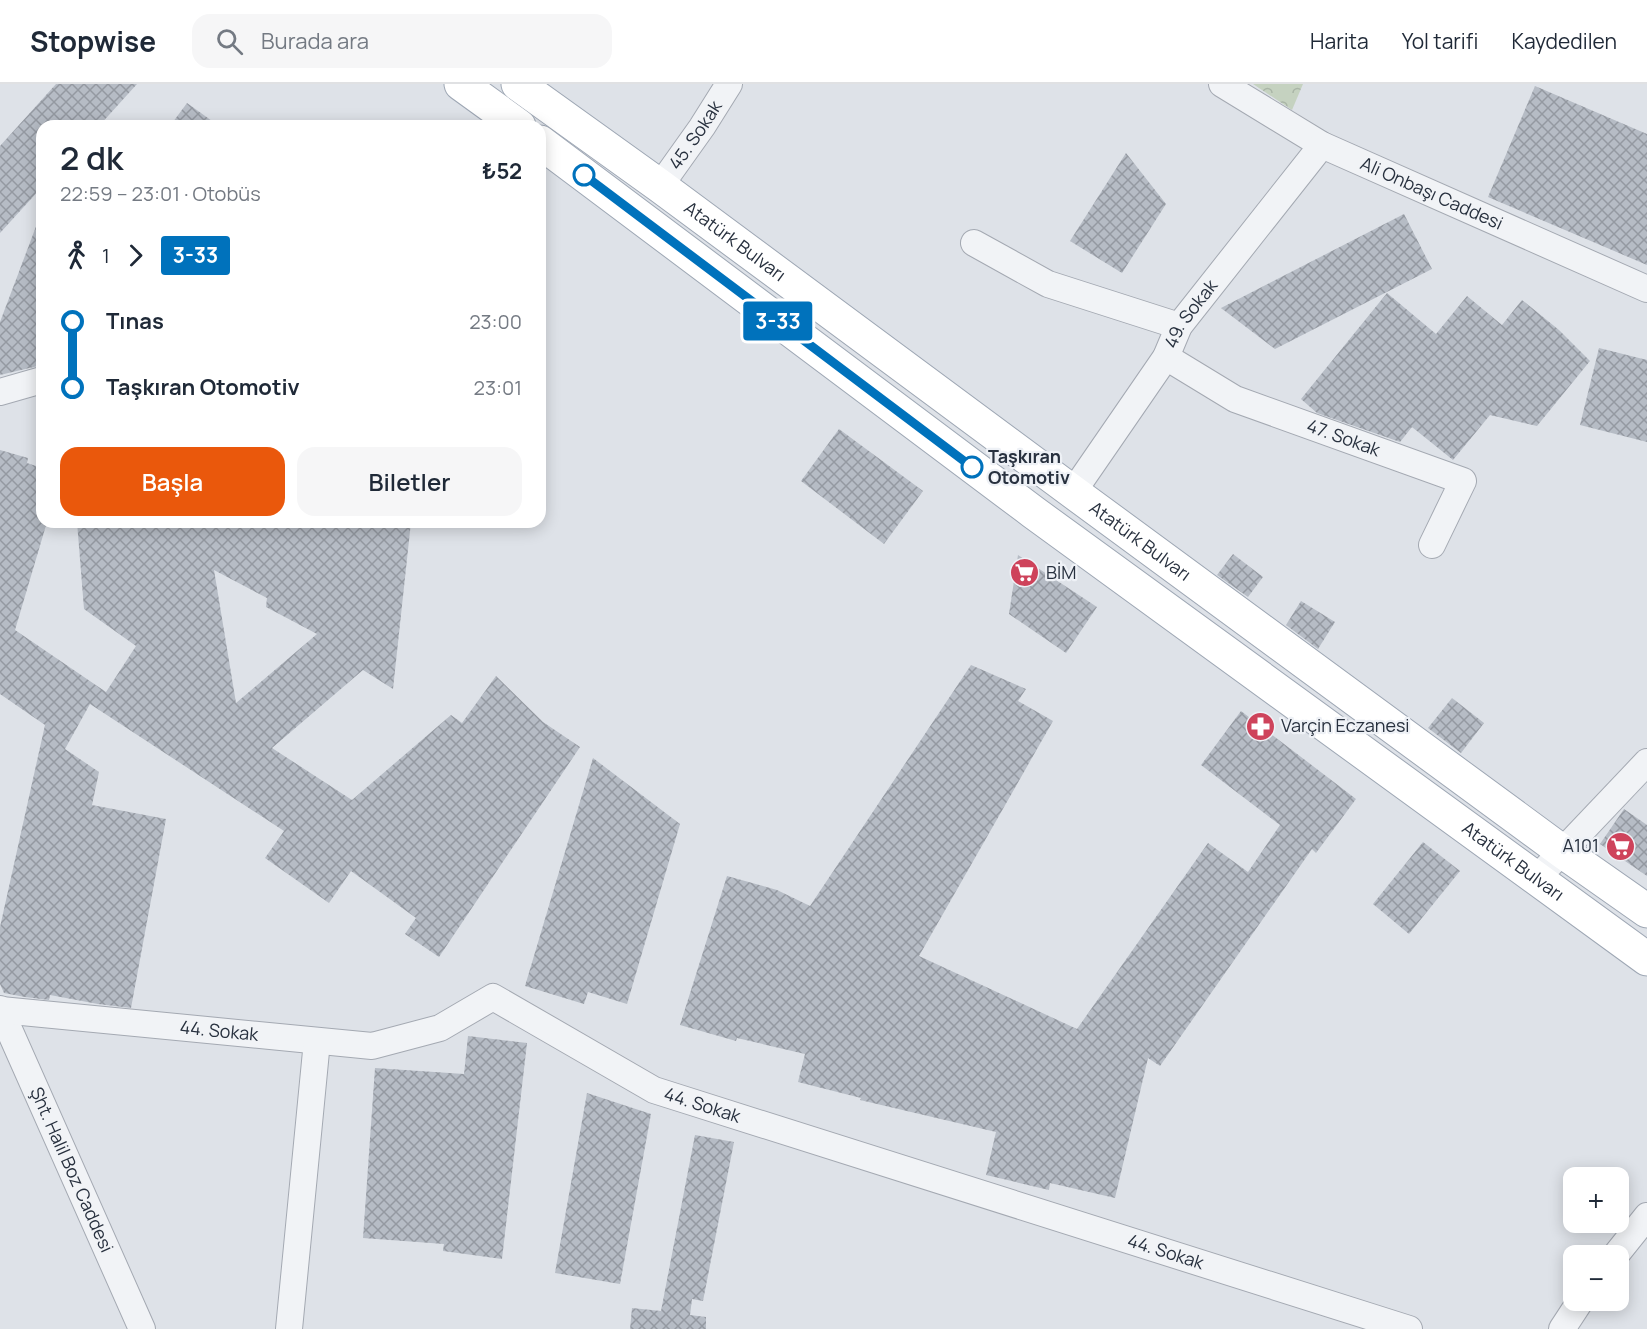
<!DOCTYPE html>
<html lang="tr">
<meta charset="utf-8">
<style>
body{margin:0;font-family:Manrope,sans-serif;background:#f6f6f7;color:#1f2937;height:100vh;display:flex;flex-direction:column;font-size:22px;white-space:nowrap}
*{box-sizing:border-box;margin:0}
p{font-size:20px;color:#747a83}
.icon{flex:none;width:33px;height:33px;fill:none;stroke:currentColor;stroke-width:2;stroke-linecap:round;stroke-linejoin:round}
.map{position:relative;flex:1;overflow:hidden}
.drawer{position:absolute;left:36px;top:36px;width:510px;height:408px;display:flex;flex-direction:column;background:#fff;border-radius:18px;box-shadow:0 3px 15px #0003}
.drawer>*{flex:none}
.badge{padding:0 12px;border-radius:4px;font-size:21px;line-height:39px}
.buttons{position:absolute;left:1563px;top:1083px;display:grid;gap:12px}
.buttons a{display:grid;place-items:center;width:66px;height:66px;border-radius:12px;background:#fff;box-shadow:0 3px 15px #0003;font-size:30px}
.map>.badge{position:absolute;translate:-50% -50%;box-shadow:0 0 0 3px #fff}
.legs{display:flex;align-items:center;gap:9px;height:66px;padding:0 24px;font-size:20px}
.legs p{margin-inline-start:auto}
.summary{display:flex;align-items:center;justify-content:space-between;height:102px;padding:0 24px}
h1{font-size:33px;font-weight:600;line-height:45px}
.primary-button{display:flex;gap:12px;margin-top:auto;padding:12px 24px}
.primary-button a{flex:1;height:69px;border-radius:18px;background:#ea580c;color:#fff;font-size:24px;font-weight:600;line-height:69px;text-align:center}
.primary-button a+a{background:#f6f6f7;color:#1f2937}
ul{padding:0 24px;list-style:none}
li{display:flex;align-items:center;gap:21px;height:66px;font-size:22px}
li i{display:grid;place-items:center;width:9px;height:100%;margin:0 8px;background:currentColor}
li i::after{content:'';width:15px;height:15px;margin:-8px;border:4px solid;border-radius:50%;background:#fff}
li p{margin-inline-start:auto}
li:first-child i{background:linear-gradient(#0000 50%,currentColor 0)}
li:last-child i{background:linear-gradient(currentColor 50%,#0000 0)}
header{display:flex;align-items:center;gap:36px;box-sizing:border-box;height:84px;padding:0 30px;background:#fff;border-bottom:2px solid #e0e1e3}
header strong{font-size:28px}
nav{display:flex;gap:33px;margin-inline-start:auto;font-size:21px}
.search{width:420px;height:54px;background:#f6f6f7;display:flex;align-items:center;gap:15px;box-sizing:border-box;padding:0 21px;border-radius:18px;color:#747a83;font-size:22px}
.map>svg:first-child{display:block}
.park{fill:url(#park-crowns)}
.building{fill:url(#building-cross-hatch);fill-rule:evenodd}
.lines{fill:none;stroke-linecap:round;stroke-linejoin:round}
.minor-casing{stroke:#a4a9b2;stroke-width:28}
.major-casing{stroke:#9ea7b4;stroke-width:35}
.minor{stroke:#f1f3f6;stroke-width:26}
.major{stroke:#fff;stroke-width:33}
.line-1-casing{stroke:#fff;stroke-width:14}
.line-1{stroke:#0072bc;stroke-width:9}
.stop-1-dot{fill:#fff;stroke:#0072bc;stroke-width:3}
.labels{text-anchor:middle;stroke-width:4.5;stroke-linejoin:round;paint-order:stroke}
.street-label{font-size:18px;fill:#28313f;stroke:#eef1f6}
.stop-label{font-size:18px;font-weight:bold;fill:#28313f;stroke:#eef1f6;text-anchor:start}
.poi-label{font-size:18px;fill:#28313f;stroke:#eef1f6;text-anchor:start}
</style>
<header>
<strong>Stopwise</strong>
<div class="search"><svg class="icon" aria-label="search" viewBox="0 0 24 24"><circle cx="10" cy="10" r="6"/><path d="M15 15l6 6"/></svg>Burada ara</div>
<nav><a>Harita</a><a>Yol tarifi</a><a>Kaydedilen</a></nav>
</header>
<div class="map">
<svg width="1647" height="1245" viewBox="0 0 1647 1245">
<defs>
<pattern id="park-crowns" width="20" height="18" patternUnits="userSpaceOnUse" patternTransform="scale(1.5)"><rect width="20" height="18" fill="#c5d2c0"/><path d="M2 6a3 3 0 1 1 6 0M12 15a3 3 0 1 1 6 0" fill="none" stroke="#a9b5a6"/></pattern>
<pattern id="building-cross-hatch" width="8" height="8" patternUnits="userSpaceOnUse" patternTransform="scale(1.5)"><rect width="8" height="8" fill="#b6bcc5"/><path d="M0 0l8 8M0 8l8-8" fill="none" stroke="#9499a1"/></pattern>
</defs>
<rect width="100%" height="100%" fill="#dee2e8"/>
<polygon class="park" points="1253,0 1303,0 1292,26"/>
<g class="building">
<polygon points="56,0 137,0 99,42 42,42 42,103 0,149 0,62"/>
<polygon points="1535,2 1647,50 1647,181 1488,113"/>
<polygon points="187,19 219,42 170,42"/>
<polygon points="1126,69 1166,120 1122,189 1070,157"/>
<polygon points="1404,130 1432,185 1275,265 1221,224"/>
<polygon points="40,132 42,132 42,281 0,291 0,238"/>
<polygon points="1387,209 1436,250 1467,212 1502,241 1522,216 1559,246 1590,277 1537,342 1490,331 1453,376 1412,343 1400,358 1317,329 1301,315"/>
<polygon points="1599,264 1647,276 1647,358 1580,341"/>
<polygon points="839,345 923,407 884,460 801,397"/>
<path d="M 0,366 L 28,374 L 27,379 L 42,384 L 42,438 L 47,438 L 15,546 L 106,608 L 136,562 L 84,525 L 77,438 L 411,438 L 393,605 L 363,586 L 272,664 L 352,716 L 451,631 L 462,639 L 496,592 L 543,638 L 580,663 L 439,873 L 405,850 L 416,834 L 351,787 L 329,819 L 265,774 L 284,747 L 90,620 L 65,665 L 99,688 L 92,721 L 166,735 L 131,924 L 98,920 L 50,911 L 49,916 L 25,913 L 4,909 L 0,900 L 0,843 L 45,641 L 0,610 ZM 214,486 L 267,514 L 266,523 L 317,550 L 236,619 Z"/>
<polygon points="1233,470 1263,493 1248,513 1217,491"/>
<polygon points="1018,471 1097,523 1066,569 1009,530"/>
<polygon points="1301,517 1335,538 1318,565 1286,541"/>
<polygon points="971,581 1026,605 1018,617 1053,637 919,872 1077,945 1208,759 1248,788 1280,741 1201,681 1241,627 1356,715 1316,769 1312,765 1160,982 1148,974 1115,1114 1050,1099 1049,1106 986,1091 996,1048 860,1016 861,1014 798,998 805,970 737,954 736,957 680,941 727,792 777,806 810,822"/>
<polygon points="1452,614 1484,639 1461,669 1428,644"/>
<polygon points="593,674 680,740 627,920 588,908 584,920 525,902"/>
<polygon points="1624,725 1647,741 1647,792 1600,760"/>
<polygon points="1423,758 1460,787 1409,850 1373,820"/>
<polygon points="468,952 527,959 502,1175 443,1167 444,1160 363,1154 375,984 464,990"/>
<polygon points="587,1009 651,1030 620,1200 555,1189"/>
<polygon points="695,1051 734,1058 703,1217 692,1215 690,1231 706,1233 706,1245 630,1245 632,1224 661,1227"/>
</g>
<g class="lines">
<defs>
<g id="minor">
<path id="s1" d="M 1222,0 L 1322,61 L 1647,205"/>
<path id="s2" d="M 660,102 L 702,43 L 729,0"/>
<polyline points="974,159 1048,200 1179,242"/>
<path id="s3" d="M 1166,273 L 1235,315 L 1463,397 L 1432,461"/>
<polyline points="0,308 42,296"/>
<path id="s4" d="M 1073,408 L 1166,273 L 1179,242 L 1322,61"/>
<polyline points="1536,795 1647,678"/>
<path id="s5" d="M 0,925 L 142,1245"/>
<path id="s6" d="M 1,926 L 372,962 L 440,944 L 493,913 L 654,1006 L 1409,1245"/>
<polyline points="1615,1172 1647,1132"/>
<polyline points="289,1245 317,957"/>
<polyline points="1562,1245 1581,1216"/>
</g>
<g id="major">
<polyline points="461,0 519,42"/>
<path id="s7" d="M 518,0 L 660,102 L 1073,408 L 1563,768 L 1647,827"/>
<path id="s8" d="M 540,58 L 1033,428 L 1647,875"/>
</g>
</defs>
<use href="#minor" class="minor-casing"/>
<use href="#major" class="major-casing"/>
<use href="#minor" class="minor"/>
<use href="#major" class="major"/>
</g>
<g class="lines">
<defs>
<polyline id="line-1" points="584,91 972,383"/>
</defs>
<use href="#line-1" class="line-1-casing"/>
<use href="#line-1" class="line-1"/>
</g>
<defs>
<symbol id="supermarket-disc" viewBox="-11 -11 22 22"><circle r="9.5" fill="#ce435b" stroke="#eef1f6"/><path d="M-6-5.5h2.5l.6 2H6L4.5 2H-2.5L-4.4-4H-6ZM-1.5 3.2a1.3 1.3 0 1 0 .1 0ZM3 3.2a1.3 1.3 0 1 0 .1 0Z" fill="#fff"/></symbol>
<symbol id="pharmacy-disc" viewBox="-11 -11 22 22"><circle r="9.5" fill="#ce435b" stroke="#eef1f6"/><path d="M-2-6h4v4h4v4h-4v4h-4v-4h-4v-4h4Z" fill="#fff"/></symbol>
</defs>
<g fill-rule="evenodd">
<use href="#supermarket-disc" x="1008" y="472" width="33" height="33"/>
<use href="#pharmacy-disc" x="1244" y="626" width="33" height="33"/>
<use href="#supermarket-disc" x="1604" y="746" width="33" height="33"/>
</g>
<g class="stop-1-dot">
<circle cx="584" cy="91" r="10"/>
<circle cx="972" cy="383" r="10"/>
</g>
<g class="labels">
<g class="street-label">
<text dy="6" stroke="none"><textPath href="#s2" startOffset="62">45. Sokak</textPath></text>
<text dy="6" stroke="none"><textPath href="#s1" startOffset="237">Ali Onbaşı Caddesi</textPath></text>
<text dy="6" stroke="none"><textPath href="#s7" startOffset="268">Atatürk Bulvarı</textPath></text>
<text dy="6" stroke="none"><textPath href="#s4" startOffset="214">49. Sokak</textPath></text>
<text dy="6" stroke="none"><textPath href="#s3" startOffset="196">47. Sokak</textPath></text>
<text dy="6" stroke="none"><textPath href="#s7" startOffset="772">Atatürk Bulvarı</textPath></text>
<text dy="6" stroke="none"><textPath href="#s8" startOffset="1210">Atatürk Bulvarı</textPath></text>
<text dy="6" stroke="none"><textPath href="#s6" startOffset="219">44. Sokak</textPath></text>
<text dy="6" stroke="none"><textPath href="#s6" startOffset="741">44. Sokak</textPath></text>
<text dy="6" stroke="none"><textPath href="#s5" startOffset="176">Şht. Halil Boz Caddesi</textPath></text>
<text dy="6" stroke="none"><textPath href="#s6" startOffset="1227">44. Sokak</textPath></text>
</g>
<g class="stop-label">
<text x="988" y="379">Taşkıran<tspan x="988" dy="21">Otomotiv</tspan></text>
</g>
<g class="poi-label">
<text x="1046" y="495">BİM</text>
<text x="1281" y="648">Varçin Eczanesi</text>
<text x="1599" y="768" text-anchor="end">A101</text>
</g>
</g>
</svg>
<div class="buttons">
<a>+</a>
<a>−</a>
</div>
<b class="badge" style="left:778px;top:237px;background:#0072bc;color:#fff">3-33</b>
<section class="drawer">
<div class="summary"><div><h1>2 dk</h1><p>22:59 – 23:01 · Otobüs</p></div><b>₺52</b></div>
<div class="legs"><svg class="icon" aria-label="walk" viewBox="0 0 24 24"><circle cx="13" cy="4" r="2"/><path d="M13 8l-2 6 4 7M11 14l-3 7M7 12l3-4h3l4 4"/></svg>1<svg class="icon" aria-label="forward" viewBox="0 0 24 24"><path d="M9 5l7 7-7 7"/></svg><b class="badge" style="background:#0072bc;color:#fff">3-33</b></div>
<ul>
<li><i style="color:#0072bc"></i><b>Tınas</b><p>23:00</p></li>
<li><i style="color:#0072bc"></i><b>Taşkıran Otomotiv</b><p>23:01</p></li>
</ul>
<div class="primary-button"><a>Başla</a><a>Biletler</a></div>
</section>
</div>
